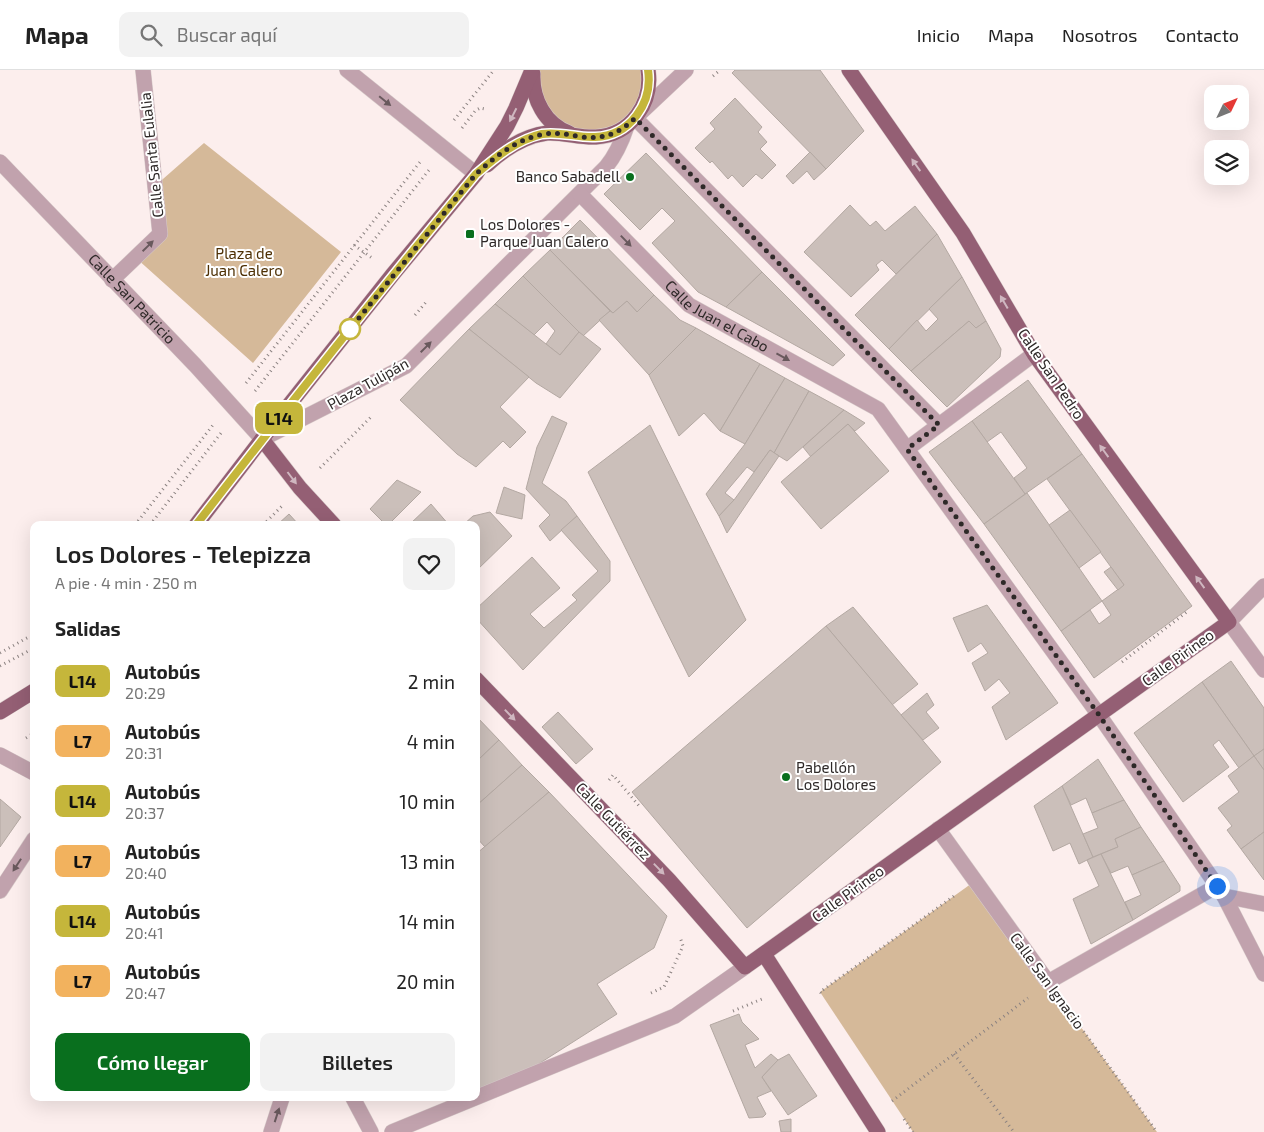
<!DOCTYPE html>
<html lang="es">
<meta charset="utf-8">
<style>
body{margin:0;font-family:"Exo 2",sans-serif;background:#f2f2f2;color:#222;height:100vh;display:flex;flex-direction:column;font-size:19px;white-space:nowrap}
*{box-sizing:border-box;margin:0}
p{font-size:16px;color:#767676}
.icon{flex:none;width:28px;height:28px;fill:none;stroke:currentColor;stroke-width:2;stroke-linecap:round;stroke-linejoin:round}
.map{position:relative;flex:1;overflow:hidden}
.panel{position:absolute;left:30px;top:451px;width:450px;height:580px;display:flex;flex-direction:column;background:#fff;border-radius:10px;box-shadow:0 5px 20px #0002}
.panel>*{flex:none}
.badge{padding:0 10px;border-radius:8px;font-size:18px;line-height:32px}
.needle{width:32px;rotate:47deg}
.controls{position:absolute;left:1204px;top:15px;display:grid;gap:10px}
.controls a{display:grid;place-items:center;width:45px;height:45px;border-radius:10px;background:#fff;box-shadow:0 5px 20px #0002;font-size:25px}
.you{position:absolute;width:25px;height:25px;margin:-12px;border:4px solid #fff;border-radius:50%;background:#1a73e8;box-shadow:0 0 0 8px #1a73e833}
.map>.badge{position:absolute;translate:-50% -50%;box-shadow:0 0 0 2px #fff}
h2{padding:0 25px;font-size:19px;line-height:45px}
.round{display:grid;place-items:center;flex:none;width:52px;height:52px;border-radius:10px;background:#f2f2f2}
.head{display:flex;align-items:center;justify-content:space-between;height:85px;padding:0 25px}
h1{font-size:24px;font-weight:600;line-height:38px}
.button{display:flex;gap:10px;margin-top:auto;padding:10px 25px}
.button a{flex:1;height:58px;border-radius:10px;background:#096f1e;color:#fff;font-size:20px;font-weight:600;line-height:58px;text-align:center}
.button a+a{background:#f2f2f2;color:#222}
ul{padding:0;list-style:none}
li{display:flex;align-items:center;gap:15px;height:60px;padding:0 25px}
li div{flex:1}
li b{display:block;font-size:19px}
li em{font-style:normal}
li .badge{min-width:55px;font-weight:700;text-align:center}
header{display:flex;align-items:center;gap:30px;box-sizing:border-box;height:70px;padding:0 25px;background:#fff;border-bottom:1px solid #e0e0e0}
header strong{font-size:24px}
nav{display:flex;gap:28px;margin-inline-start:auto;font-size:18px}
.search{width:350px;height:45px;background:#f2f2f2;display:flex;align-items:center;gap:12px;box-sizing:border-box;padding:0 18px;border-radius:10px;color:#767676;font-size:19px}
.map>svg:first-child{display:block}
.green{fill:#d5b999}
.building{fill:#cbbfba;stroke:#b3a8a2}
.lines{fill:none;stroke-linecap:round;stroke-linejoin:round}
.minor-casing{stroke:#d7cbca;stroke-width:16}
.major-casing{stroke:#d7cbca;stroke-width:16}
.path{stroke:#8b8281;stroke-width:3;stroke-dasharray:1 4;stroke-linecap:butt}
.minor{stroke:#c1a2ad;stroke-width:15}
.major{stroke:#945f74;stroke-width:15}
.oneway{fill:#69595d}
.oneway2{fill:#cfb7c0}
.line-casing{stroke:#fff;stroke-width:11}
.line{stroke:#c5b63b;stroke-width:8}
.walk{stroke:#2e2928;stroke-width:5;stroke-dasharray:0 9}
.poi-dot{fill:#096f1e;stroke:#fff;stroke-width:2}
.stop-dot{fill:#fff;stroke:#c5b63b;stroke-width:2.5}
.labels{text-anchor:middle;stroke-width:4;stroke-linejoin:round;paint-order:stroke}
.street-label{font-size:15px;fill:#2e2928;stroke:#fff}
.poi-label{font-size:15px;fill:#2e2928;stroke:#fff;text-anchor:start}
.park-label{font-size:15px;fill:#4d2f03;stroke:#fff}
</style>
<header>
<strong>Mapa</strong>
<div class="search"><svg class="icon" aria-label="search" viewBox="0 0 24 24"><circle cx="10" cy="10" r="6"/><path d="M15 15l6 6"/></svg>Buscar aquí</div>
<nav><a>Inicio</a><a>Mapa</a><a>Nosotros</a><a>Contacto</a></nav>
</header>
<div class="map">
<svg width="1264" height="1062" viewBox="0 0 1264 1062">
<rect width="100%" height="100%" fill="#fceeed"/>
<g class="green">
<polygon points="533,0 648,0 648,22 613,64 556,56 533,7"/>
<polygon points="204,73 341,182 253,293 136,188 160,164 155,116"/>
<polygon points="975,811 1157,1062 913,1062 820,922"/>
</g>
<g class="building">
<polygon points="735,0 820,0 864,61 826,99 732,3"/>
<polygon points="735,28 762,57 758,62 767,72 760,79 776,95 762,109 756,104 743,117 732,105 728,109 712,91 710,93 695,78 715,59 710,53"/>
<polygon points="810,82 826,99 814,110 807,101 793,114 786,106"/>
<polygon points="646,83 762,202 726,237 698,222 652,173 675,151 662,138 640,160 604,124"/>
<polygon points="850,135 870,156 876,151 885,161 915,136 937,164 896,204 882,190 876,195 879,200 851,227 804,182"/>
<polygon points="580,150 654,225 637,242 627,231 613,243 550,180"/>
<polygon points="937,164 962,207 889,279 855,245"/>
<polygon points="550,180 610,241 583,266 523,206"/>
<polygon points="762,202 845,285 833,296 726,237"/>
<polygon points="523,206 579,262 560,285 546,274 555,261 547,252 534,265 495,234"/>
<polygon points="962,207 986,251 976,258 969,251 911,301 889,279 917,250 926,261 938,249 929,239"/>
<polygon points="654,225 680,250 696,258 649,305 599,250 610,241 613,243 627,231 637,242"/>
<polygon points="495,234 560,285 579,262 601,279 560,328 536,313 469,259"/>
<polygon points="969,251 976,258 986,251 1001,279 1000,287 947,337 911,301"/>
<polygon points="696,258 760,294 720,361 704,343 679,366 649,305"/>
<polygon points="469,259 529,307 500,337 526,362 510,378 503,371 476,397 457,384 400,330"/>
<polygon points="760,294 785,308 745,374 720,361"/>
<polygon points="785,308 809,321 774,383 770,380 754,402 747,397 725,423 734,430 719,446 706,424 745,374"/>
<polygon points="1028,310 1082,384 1025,424 1014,408 1027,398 1001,362 987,372 972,351"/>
<polygon points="809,321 844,340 787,391 774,383"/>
<polygon points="844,340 865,353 855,361 848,354 811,387 803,377"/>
<polygon points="552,346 567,353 542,413 566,431 577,446 550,471 539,456 550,445 526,419 537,377"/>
<polygon points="972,351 1025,424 984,454 929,382"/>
<polygon points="848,354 889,401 821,459 781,412"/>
<polygon points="650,355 746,550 689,607 588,402"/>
<polygon points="770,380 779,386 727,463 719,446 734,430"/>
<polygon points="1082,384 1192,536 1094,608 1061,561 1090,540 1099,554 1111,545 1102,531 1124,515 1047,409"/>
<polygon points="397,410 421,422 388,455 386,455 370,439"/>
<polygon points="504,417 525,425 522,449 496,443"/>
<polygon points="1027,423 1102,531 1061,561 984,454"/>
<polygon points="431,434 449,455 409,455"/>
<polygon points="1070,440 1101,482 1079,498 1049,455"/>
<polygon points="490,442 512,466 476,501 476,455 463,455 473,446"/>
<polygon points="289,444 299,455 277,455"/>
<polygon points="577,446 610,491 610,511 523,600 476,548 476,539 532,487 560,518 530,544 544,558 577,530 572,525 598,501 561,460"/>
<polygon points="1111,497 1124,515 1118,520 1104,502"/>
<polygon points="987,535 1058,633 1006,670 992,637 1010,623 999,609 985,621 972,593 988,583 981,573 968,582 953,548"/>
<polygon points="853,537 918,614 892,635 826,556"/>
<polygon points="826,556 941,692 747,858 632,722"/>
<polygon points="1231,591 1264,638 1264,679 1254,686 1202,612"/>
<polygon points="1202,612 1254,686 1239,698 1219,670 1213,675 1229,697 1183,732 1134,663"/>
<polygon points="927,623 934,635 926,642 939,658 923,670 901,645"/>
<polygon points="558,642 593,679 576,694 542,657"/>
<polygon points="476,646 499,670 476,692"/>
<polygon points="499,670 522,695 476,736 476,692"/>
<polygon points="1264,679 1264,700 1254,686"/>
<polygon points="1254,686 1264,700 1264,762 1241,779 1227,760 1232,756 1218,738 1239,722 1228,706"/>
<polygon points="1098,689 1124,730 1092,743 1086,728 1071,735 1062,716"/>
<polygon points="522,695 549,722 485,777 476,767 476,736"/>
<polygon points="1062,716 1093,787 1079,794 1070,773 1053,781 1034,736"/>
<polygon points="549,722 667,846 654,878 597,914 617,944 529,1000 476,1020 476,784"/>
<polygon points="0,729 21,747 0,777"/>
<polygon points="1124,730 1141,757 1115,769 1118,777 1093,787 1083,764 1098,758 1092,743"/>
<polygon points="1141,757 1164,791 1132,805 1128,796 1111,803 1101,784 1118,777 1115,769"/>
<polygon points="1264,762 1264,810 1241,779"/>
<polygon points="1101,784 1133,850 1091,874 1073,829 1099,816 1087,790"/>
<polygon points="1164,791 1180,816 1180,821 1133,850 1125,832 1141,825 1132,805"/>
<polygon points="739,944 742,952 759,969 745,975 755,998 771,984 778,990 762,1007 771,1021 757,1027 766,1044 763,1047 749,1048 710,955"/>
<polygon points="789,984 817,1026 788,1045 762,1007 778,990"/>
<polygon points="791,1049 791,1062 781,1062 779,1051"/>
</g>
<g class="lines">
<defs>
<g id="minor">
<polyline points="347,0 476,104"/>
<polyline points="686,0 635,48 939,355"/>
<path id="s1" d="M 0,92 L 195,295 L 262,369 L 406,296 L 606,97 C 616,85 622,71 627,56"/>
<path id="s2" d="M 580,124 L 689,235 L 878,339 L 1099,645 L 1224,826 L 1264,904"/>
<polyline points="112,210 160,164 143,0"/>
<polyline points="907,379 1034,284"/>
<polyline points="1264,516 1229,552 1264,600"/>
<polyline points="0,685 34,703"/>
<polyline points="938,759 1048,912 1217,816"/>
<polyline points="0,821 34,769"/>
<polyline points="1224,826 1264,834"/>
<polyline points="353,1028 371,1062"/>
<polyline points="271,1062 282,1028"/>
<polyline points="392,1062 675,946 745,897"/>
</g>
<g id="major">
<path d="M 533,4 C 532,29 545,54 569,63"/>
<path d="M 487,95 C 503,80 524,66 547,63 C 564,62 580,68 596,67 C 631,65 653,33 648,0"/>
<polyline points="262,369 300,418 334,455"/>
<polyline points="196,455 262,369 393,204 476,104 507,56 516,38 532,0"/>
<polyline points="476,609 669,810 745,897 1229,552 1034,284 963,163 849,0"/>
<polyline points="0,642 34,621"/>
<polyline points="764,884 878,1062"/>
</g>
</defs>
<use href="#minor" class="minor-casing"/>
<use href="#major" class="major-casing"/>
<g class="path">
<polyline points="713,6 720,0"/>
<polyline points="454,50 494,0"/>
<polyline points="462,58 475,41 480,38 485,39"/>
<polyline points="354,175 372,188"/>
<polyline points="415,245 427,231"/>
<polyline points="246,313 420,92"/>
<polyline points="255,321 429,100"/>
<polyline points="320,398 372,346"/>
<polyline points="135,455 213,355"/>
<polyline points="150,455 221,363"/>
<polyline points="263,455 282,436"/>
<polyline points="0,583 34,564"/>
<polyline points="1122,592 1188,541"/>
<polyline points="0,596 34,578"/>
<polyline points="26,668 34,663"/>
<polyline points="609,710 613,705 640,737"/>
<polyline points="651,923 664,917 683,876 680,867"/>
<polyline points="821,923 820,922 954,826"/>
<polyline points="1063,933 1157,1062"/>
<polyline points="733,941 762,929"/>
<polyline points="954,984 1014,1062"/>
<polyline points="892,1031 1028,928"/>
<polyline points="904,1049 913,1062"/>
</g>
<use href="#minor" class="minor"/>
<use href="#major" class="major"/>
</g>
<defs><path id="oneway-solid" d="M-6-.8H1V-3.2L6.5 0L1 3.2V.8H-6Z" transform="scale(1.25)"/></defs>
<g class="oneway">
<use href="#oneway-solid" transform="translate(385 31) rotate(39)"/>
<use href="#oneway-solid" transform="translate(626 171) rotate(46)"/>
<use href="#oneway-solid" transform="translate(148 176) rotate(-44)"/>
<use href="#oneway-solid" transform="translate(426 277) rotate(-45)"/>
<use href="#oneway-solid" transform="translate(783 287) rotate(29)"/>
<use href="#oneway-solid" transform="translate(17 795) rotate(123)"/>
<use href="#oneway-solid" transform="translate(277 1045) rotate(-72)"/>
</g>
<g class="oneway2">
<use href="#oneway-solid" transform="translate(513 45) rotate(117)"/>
<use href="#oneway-solid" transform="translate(916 95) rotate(-125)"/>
<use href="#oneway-solid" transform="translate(1004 232) rotate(-120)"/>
<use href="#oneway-solid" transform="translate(1104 381) rotate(-126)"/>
<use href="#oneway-solid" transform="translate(292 408) rotate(53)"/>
<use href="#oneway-solid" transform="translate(1200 512) rotate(-126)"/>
<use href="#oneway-solid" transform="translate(510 645) rotate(46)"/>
<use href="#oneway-solid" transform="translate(659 799) rotate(46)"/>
</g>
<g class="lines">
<defs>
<path id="line" d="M 196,455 C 288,336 381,219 476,104 C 496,87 516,70 542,64 C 560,61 577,68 595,67 C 630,66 653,33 648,0"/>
</defs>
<use href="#line" class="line-casing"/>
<use href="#line" class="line"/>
<path class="walk" d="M 350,259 L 346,264 L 476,104 C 496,86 518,68 545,64 C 558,62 570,65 583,67 C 604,70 621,62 635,48 L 939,355 L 907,379 L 1099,645 L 1217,816"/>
</g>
<g class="poi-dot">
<circle cx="630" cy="107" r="5"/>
<rect x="465" y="159" width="10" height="10" rx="2.5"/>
<circle cx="786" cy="707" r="5"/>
</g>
<circle class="stop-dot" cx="350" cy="259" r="10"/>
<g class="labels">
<g class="street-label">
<text transform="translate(152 85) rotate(-96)" y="5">Calle Santa Eulalia</text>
<text dy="5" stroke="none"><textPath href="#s1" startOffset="190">Calle San Patricio</textPath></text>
<text dy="5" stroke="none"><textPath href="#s2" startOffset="185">Calle Juan el Cabo</textPath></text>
<text transform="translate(1051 304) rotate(56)" y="5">Calle San Pedro</text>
<text transform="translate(368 314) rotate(-29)" y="5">Plaza Tulipán</text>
<text transform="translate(1178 588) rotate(-36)" y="5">Calle Pirineo</text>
<text transform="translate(613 751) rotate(46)" y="5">Calle Gutiérrez</text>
<text transform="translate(848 824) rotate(-36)" y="5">Calle Pirineo</text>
<text transform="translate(1047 911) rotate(54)" y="5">Calle San Ignacio</text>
</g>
<g class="poi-label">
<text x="620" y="112" text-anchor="end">Banco Sabadell</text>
<text x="480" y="160">Los Dolores -<tspan x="480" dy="17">Parque Juan Calero</tspan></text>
<text x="796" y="703">Pabellón<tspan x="796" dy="17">Los Dolores</tspan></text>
</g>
<g class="park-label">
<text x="244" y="189">Plaza de<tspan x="244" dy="17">Juan Calero</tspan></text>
</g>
</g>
</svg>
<div class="controls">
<a><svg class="needle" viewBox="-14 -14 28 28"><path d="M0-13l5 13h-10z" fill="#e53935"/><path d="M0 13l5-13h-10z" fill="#767676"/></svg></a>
<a><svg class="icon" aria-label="layers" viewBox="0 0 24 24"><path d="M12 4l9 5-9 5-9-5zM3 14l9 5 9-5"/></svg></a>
</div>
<div class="you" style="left:1217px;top:816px"></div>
<b class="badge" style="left:279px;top:348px;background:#c5b63b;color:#111">L14</b>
<section class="panel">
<div class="head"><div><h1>Los Dolores - Telepizza</h1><p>A pie · 4 min · 250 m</p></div><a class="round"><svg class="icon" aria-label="heart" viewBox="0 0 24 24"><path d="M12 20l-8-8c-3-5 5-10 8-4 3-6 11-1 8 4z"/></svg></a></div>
<h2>Salidas</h2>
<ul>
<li><span class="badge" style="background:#c5b63b;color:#111">L14</span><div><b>Autobús</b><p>20:29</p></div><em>2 min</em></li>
<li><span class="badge" style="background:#f2b25e;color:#111">L7</span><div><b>Autobús</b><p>20:31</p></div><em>4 min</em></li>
<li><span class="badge" style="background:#c5b63b;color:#111">L14</span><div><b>Autobús</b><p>20:37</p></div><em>10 min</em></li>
<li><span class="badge" style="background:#f2b25e;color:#111">L7</span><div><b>Autobús</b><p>20:40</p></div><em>13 min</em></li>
<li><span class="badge" style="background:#c5b63b;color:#111">L14</span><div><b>Autobús</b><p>20:41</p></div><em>14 min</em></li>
<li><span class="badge" style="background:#f2b25e;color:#111">L7</span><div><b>Autobús</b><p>20:47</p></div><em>20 min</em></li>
</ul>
<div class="button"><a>Cómo llegar</a><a>Billetes</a></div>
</section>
</div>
